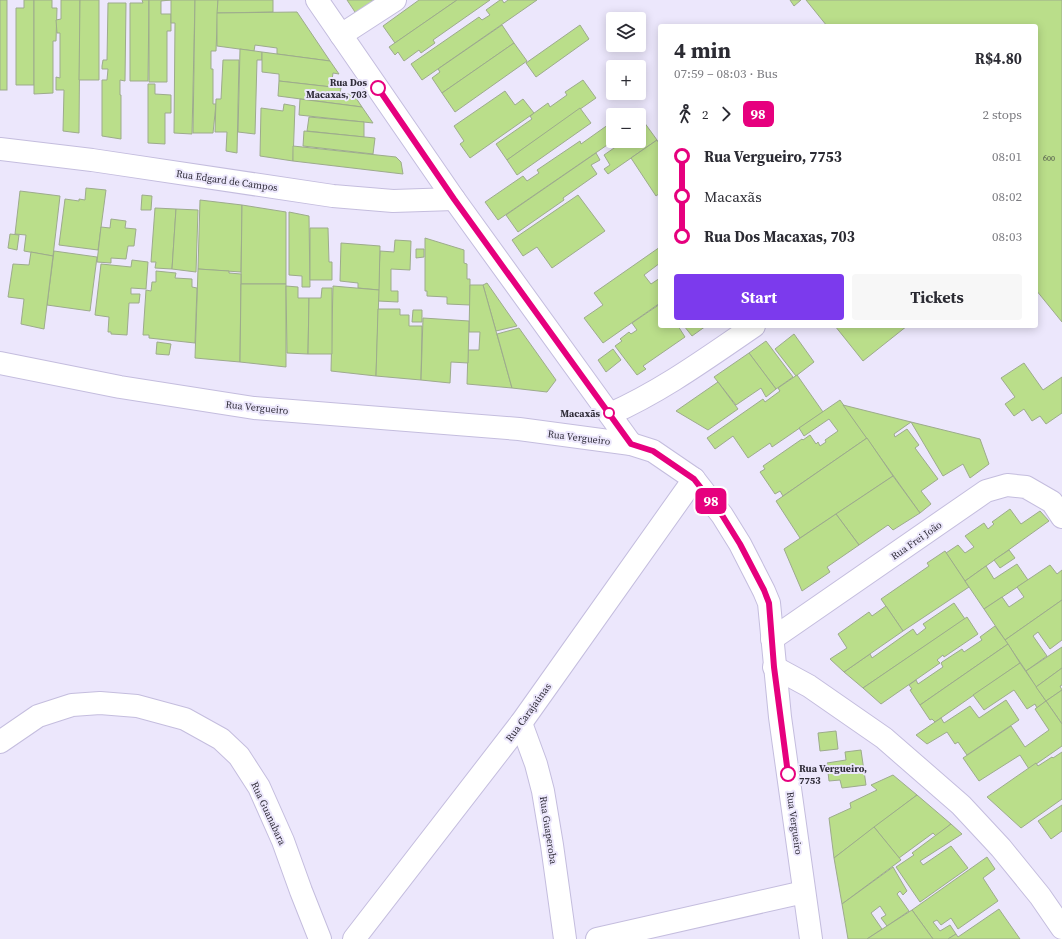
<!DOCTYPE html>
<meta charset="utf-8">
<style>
body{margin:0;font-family:"Source Serif 4",serif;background:#f7f7f7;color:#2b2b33;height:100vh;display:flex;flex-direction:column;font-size:15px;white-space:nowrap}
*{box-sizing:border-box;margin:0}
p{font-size:13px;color:#7c7c81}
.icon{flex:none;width:22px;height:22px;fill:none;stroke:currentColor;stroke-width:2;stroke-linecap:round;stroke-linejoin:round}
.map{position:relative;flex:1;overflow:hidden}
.sheet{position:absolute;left:658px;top:24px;width:380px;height:304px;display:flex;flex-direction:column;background:#fff;border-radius:4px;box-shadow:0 2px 10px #0003}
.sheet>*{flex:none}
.badge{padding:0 8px;border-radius:6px;font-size:14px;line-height:26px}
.fabs{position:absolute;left:606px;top:12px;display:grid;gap:8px}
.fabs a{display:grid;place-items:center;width:40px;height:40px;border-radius:4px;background:#fff;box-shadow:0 2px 10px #0003;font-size:20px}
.map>.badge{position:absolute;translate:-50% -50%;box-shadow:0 0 0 2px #fff}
.legs{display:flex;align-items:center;gap:6px;height:44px;padding:0 16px;font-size:13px}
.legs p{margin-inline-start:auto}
.overview{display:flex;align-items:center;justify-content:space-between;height:68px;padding:0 16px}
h1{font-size:22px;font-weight:700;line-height:30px}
.primary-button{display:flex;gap:8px;margin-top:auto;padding:8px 16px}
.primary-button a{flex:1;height:46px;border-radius:4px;background:#7c3aed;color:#fff;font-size:16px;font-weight:700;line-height:46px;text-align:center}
.primary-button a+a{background:#f7f7f7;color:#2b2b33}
ul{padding:0 16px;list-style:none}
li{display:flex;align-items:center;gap:14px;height:40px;font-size:15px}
li i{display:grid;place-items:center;width:6px;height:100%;margin:0 5px;background:currentColor}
li i::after{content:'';width:10px;height:10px;margin:-5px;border:3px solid;border-radius:50%;background:#fff}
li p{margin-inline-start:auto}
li:first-child i{background:linear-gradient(#0000 50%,currentColor 0)}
li:last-child i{background:linear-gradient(currentColor 50%,#0000 0)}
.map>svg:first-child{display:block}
.building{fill:#bade8a;stroke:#9dab8c}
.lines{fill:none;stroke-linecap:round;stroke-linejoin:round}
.minor-casing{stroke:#c4bdde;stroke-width:24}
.major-casing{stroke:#c4bdde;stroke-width:24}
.minor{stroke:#fff;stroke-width:22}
.major{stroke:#fff;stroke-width:22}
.line-1-casing{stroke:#fff;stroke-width:9}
.line-1{stroke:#e6007e;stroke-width:6}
.stop-1-dot{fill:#fff;stroke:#e6007e;stroke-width:2}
.labels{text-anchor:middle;stroke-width:4;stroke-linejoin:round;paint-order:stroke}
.number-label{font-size:8px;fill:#52584c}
.stop-label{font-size:10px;font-weight:bold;fill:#2f2c38;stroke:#ece7fc;text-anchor:end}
.street-label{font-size:10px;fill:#2f2c38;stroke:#ece7fc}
</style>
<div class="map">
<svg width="1062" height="939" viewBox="0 0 1062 939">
<rect width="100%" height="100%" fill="#ece7fc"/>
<g class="building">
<rect x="0" y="0" width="7" height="90"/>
<polygon points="24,0 34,0 34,85 16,85 16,8 24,8"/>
<polygon points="34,0 52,0 52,8 57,8 56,41 53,41 53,93 34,94"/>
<polygon points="61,0 80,0 79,133 63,131 64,90 56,90 56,77 60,78 60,33 57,33 56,20 61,19"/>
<polygon points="80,0 99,0 99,80 79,80"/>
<polygon points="142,0 149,0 148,81 130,81 130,3 143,3"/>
<polygon points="149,0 171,0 161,1 161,14 171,14 171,31 167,31 167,82 149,82"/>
<polygon points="171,0 195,0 192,134 174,133 175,23 171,23"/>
<polygon points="195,0 218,0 216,51 211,51 211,69 213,69 213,104 216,104 213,133 193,133"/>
<polygon points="218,0 273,0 273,12 217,13"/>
<polygon points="347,0 379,0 357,15"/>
<polygon points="419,0 457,0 395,43 383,26"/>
<polygon points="457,0 490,0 433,40 435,43 421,53 419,50 404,61 398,52 395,55 389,47"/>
<polygon points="500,0 502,0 504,3 508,0 537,0 422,80 411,64 479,17 482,20 490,15 486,10"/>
<polygon points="790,0 801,0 794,6"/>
<polygon points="806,0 1062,0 1062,322 1036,290 1036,26 827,26"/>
<polygon points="108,3 126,3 125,81 120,80 120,95 121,95 121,139 102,136 102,80 107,80 108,69 102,69 102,66 103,60 107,60"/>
<polygon points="297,12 330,61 277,54 277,48 255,45 254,51 217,46 217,13"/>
<polygon points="502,25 514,43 442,93 432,78 440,72 438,69"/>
<polygon points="580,25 589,39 536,77 526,63"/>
<polygon points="514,43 527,61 455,112 442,93"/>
<polygon points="240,49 262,52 262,60 257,60 255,134 238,132"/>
<polygon points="262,52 330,61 339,74 333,73 331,87 279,81 279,74 262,72"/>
<polygon points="223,60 239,60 237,153 226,151 227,132 215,132 216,99 221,99"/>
<polygon points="583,80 596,98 507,160 496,144 532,119 530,116 548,103 550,107 567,95 565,92"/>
<polygon points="279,81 341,88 340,93 354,95 362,107 278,96"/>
<polygon points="148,84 155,84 155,94 171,95 171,113 165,113 165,144 148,143"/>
<polygon points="505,91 515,105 523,99 534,113 470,158 460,144 464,141 454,126"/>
<polygon points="300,99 362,107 373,123 299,115"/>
<polygon points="284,104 295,106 293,161 260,156 261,108 283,111"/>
<polygon points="580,108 591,123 517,175 507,160"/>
<polygon points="309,117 364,122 364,137 307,131"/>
<polygon points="612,122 613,141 498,220 485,202 523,176 527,181 539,173 537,170 580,141 581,144"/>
<polygon points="644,122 657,140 608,174 604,169 610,165 604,155 624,141 639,141 639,125"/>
<polygon points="304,131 375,138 373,154 303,146"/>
<polygon points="657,140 660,145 660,193 656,196 631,158"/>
<polygon points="293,146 396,157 401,162 403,174 293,161"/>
<polygon points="596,153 600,160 591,165 597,174 563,198 564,200 518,232 506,215"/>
<polygon points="86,188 106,190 98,250 59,245 65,199 79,201 79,199 85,200"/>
<polygon points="20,191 60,196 53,256 24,251 26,235 15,234"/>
<polygon points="142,195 152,196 151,210 141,210"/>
<polygon points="578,195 605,231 552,268 537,247 523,256 512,240"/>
<polygon points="200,200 242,205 241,272 198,269"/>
<polygon points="242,205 286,212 286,284 241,284"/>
<polygon points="155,208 176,209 172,269 155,268 156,262 151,262"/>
<polygon points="176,209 198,210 196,272 172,269"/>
<polygon points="289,212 309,216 310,287 302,287 302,276 289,275"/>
<polygon points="111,219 126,221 125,228 136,229 134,246 128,246 126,259 111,258 111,263 97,262 101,227 110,228"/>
<polygon points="310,228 328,228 329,262 332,262 332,280 310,280"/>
<polygon points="10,234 19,235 17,250 8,248"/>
<polygon points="425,238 464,250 464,263 467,264 467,279 470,279 470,305 447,304 447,297 427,296 427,291 425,291"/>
<polygon points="395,240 411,241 410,270 391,269 391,291 398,291 398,302 378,301 380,251 394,252"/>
<polygon points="341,243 380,246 379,290 358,288 358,283 340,281"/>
<polygon points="660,247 660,263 644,275 651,284 660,278 660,303 603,343 584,318 603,305 594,293"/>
<polygon points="416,249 424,249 424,257 416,258"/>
<polygon points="54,251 97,257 90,311 47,305"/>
<polygon points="31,252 53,256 44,329 21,324 24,299 8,297 13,264 29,265"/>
<polygon points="132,260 148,262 146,289 131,288 131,294 140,294 139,303 129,303 127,335 111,334 111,332 108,332 109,317 95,315 101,264 131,267"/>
<polygon points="198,269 229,271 229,273 241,274 240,362 195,358"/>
<polygon points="156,271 176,273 175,278 192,279 192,287 197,288 195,343 149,338 149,335 143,335 146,290 151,291 152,282 156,282"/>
<polygon points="487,283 517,326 496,331 483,285"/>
<polygon points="241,284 286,284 286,367 240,362"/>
<polygon points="470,285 483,285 512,388 467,384 468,350 479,350 480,332 469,332"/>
<polygon points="286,286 298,287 298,298 309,298 308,354 287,353"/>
<polygon points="333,286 379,290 376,376 331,371"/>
<polygon points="322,288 332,288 332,354 308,354 309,298 321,298"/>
<polygon points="660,304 660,326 678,326 685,337 643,366 646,369 637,375 615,346 622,341 620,339 629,332 631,334 637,330 632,323"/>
<polygon points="378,309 400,309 400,315 409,315 409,326 422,326 421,380 376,376"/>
<polygon points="413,310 422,310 422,322 412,322"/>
<polygon points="423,318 469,321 468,363 451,362 450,383 421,380"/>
<polygon points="684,326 706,326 692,336"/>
<polygon points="835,326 907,326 863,361"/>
<polygon points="519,328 556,380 547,392 512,388 497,334"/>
<polygon points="794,334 814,362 796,376 775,349"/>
<polygon points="766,341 793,377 776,389 749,353"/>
<polygon points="157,342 171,344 169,355 156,354"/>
<polygon points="613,349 621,360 606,372 598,360"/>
<polygon points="749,353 776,389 766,397 761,388 736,405 714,377"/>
<polygon points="1024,363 1043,390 1062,377 1062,413 1046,424 1040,416 1032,421 1024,409 1014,416 1005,404 1015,397 1001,378"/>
<polygon points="797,375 823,412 772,447 770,443 748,458 733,436 715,449 707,438 763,399 765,402 780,391 778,388"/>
<polygon points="718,382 738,409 708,430 676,411"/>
<polygon points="840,400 867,438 783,496 780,491 775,494 760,472 765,469 763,466 802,439 803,440 810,435 816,444 818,442 820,446 826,442 825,440 838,431 829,419 804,436 799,428"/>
<polygon points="843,405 911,422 894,434 895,437 907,429 919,445 915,448 938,479 921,491 931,504 920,513"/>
<polygon points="911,422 980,439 989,464 970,478 963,464 943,476"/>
<polygon points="867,438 893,476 800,538 776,501"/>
<polygon points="893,476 920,513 893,530 888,525 859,545 836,514"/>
<polygon points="1010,509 1021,524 1040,511 1049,521 965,581 946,553 958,545 965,553 974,547 965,536 984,523 988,529 994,524 992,522"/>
<polygon points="836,514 859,545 827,567 830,572 802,591 784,549"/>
<polygon points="1009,550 1015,558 1000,568 994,560"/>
<polygon points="945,551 969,587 903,631 881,599 929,566 927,563"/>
<polygon points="1017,564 1028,580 984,609 965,581 986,566 994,579"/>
<polygon points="1050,565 1057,574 1062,570 1062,600 1005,640 984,609 1002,597 1009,607 1024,597 1017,587"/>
<polygon points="1062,600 1062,640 1050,649 1038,632 1033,636 1047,656 1026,671 1005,640"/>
<polygon points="954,603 965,619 863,688 844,672 870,654 872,658 913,629 917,635 926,628 923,624"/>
<polygon points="886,606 903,631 844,672 830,659 847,648 838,634 869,612 872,616"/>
<polygon points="967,617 978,634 944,657 943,655 937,660 940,663 881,704 863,688"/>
<polygon points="995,626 1008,644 920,705 910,690 912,689 909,685 916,680 918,684 943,667 941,663 942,662 962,649 964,652 982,640 980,637"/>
<polygon points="1008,644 1020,663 935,722 932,719 930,720 920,705"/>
<polygon points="1062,647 1062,668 1036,687 1026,671"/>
<polygon points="1020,663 1046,701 1037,708 1035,704 1027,709 1014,690 984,710 973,695"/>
<polygon points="1062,668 1062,685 1060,686 1062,690 1046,701 1036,687"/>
<polygon points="1062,690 1062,724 1046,701"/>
<polygon points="1006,700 1019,720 967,755 958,742 955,744 947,732 927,744 916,735 941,718 944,723 970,706 979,718"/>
<polygon points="1046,701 1062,724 1062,746 1029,769 1020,755 979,781 963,758 1011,726 1025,747 1049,730 1035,709"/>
<polygon points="836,731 838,749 820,751 818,733"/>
<polygon points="861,750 866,785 842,788 840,780 829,781 827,763 846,760 845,752"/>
<polygon points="1062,752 1062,799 1021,828 987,797 1036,763 1038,766 1052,757 1053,758"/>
<polygon points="893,775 917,795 834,858 829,818 851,808 850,803 877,790 871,785"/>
<polygon points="917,795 951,824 936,836 933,833 899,858 874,827"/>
<polygon points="1062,805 1062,831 1051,839 1038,821"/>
<polygon points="951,824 962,834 920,861 923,865 951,846 968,868 920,902 896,867 914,855 912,853"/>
<polygon points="874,827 901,860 842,904 834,858"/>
<polygon points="987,857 995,869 983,878 998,901 958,929 951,918 941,925 937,920 933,922 940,931 950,925 956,934 948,939 933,939 912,910"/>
<polygon points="893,867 907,891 903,895 900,891 897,894 909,911 887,926 881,918 886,915 880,906 871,913 882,929 867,939 848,939 842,904"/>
<polygon points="999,909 1020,939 948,939 956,934 958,937"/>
<polygon points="912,910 933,939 867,939 887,926"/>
</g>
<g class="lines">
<defs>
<g id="minor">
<polyline points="317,0 454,199 631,444"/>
<polyline points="341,35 395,0"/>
<polyline points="0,149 92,160 333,196 393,201 454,199"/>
<path d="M 610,414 C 662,391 707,358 754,326"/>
<polyline points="772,639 986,491 1007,485 1026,487 1052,502 1062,517"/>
<polyline points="774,667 809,686 884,738 961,805 1001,848 1040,896 1062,928"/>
<polyline points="521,723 536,764 543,791 552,845 565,939"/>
<polyline points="0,742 38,716 72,705 100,703 137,706 185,719 221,739 239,756 259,787 283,841 301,891 320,939"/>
<polyline points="354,939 521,723 694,479"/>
<polyline points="597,939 804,892"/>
</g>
<polyline id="major" points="0,363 120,387 254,408 519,429 631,444 653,451 694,479 722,515 740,544 764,591 769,603 780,717 811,939"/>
</defs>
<use href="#minor" class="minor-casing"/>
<use href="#major" class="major-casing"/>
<use href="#minor" class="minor"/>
<use href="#major" class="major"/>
</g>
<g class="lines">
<defs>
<polyline id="line-1" points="378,88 454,199 631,444 653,451 694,479 722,515 740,544 764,590 769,603 774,667 788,774"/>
</defs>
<use href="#line-1" class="line-1-casing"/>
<use href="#line-1" class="line-1"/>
</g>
<g class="stop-1-dot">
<circle cx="378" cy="88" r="7"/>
<circle cx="609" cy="413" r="5"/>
<circle cx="788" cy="774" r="7"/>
</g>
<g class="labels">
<g class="number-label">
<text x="1049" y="161">600</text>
</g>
<g class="stop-label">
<text x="367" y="86">Rua Dos<tspan x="367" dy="12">Macaxas, 703</tspan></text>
<text x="600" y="417">Macaxãs</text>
<text x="799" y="772" text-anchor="start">Rua Vergueiro,<tspan x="799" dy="12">7753</tspan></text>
</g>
<g class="street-label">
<text transform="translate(227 180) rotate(8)" y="4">Rua Edgard de Campos</text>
<text transform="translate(257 407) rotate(6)" y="4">Rua Vergueiro</text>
<text transform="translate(579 437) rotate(7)" y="4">Rua Vergueiro</text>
<text transform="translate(916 540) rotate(-35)" y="4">Rua Frei João</text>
<text transform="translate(528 712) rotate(-54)" y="4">Rua Carajaúnas</text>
<text transform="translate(269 813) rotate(65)" y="4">Rua Guanabara</text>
<text transform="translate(795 823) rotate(82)" y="4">Rua Vergueiro</text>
<text transform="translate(549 830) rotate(81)" y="4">Rua Guaperoba</text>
</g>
</g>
</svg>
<div class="fabs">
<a><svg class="icon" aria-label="layers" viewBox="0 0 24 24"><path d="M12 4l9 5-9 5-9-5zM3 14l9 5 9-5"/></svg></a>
<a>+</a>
<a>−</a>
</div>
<b class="badge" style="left:711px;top:501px;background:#e6007e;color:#fff">98</b>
<section class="sheet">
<div class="overview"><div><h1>4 min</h1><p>07:59 – 08:03 · Bus</p></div><b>R$4.80</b></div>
<div class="legs"><svg class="icon" aria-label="walk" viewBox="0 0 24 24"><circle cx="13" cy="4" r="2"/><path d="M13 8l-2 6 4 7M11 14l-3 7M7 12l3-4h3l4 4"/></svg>2<svg class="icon" aria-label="forward" viewBox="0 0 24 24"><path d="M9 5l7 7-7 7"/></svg><b class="badge" style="background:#e6007e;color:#fff">98</b><p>2 stops</p></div>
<ul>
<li><i style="color:#e6007e"></i><b>Rua Vergueiro, 7753</b><p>08:01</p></li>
<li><i style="color:#e6007e"></i><span>Macaxãs</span><p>08:02</p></li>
<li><i style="color:#e6007e"></i><b>Rua Dos Macaxas, 703</b><p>08:03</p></li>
</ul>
<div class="primary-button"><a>Start</a><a>Tickets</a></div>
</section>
</div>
